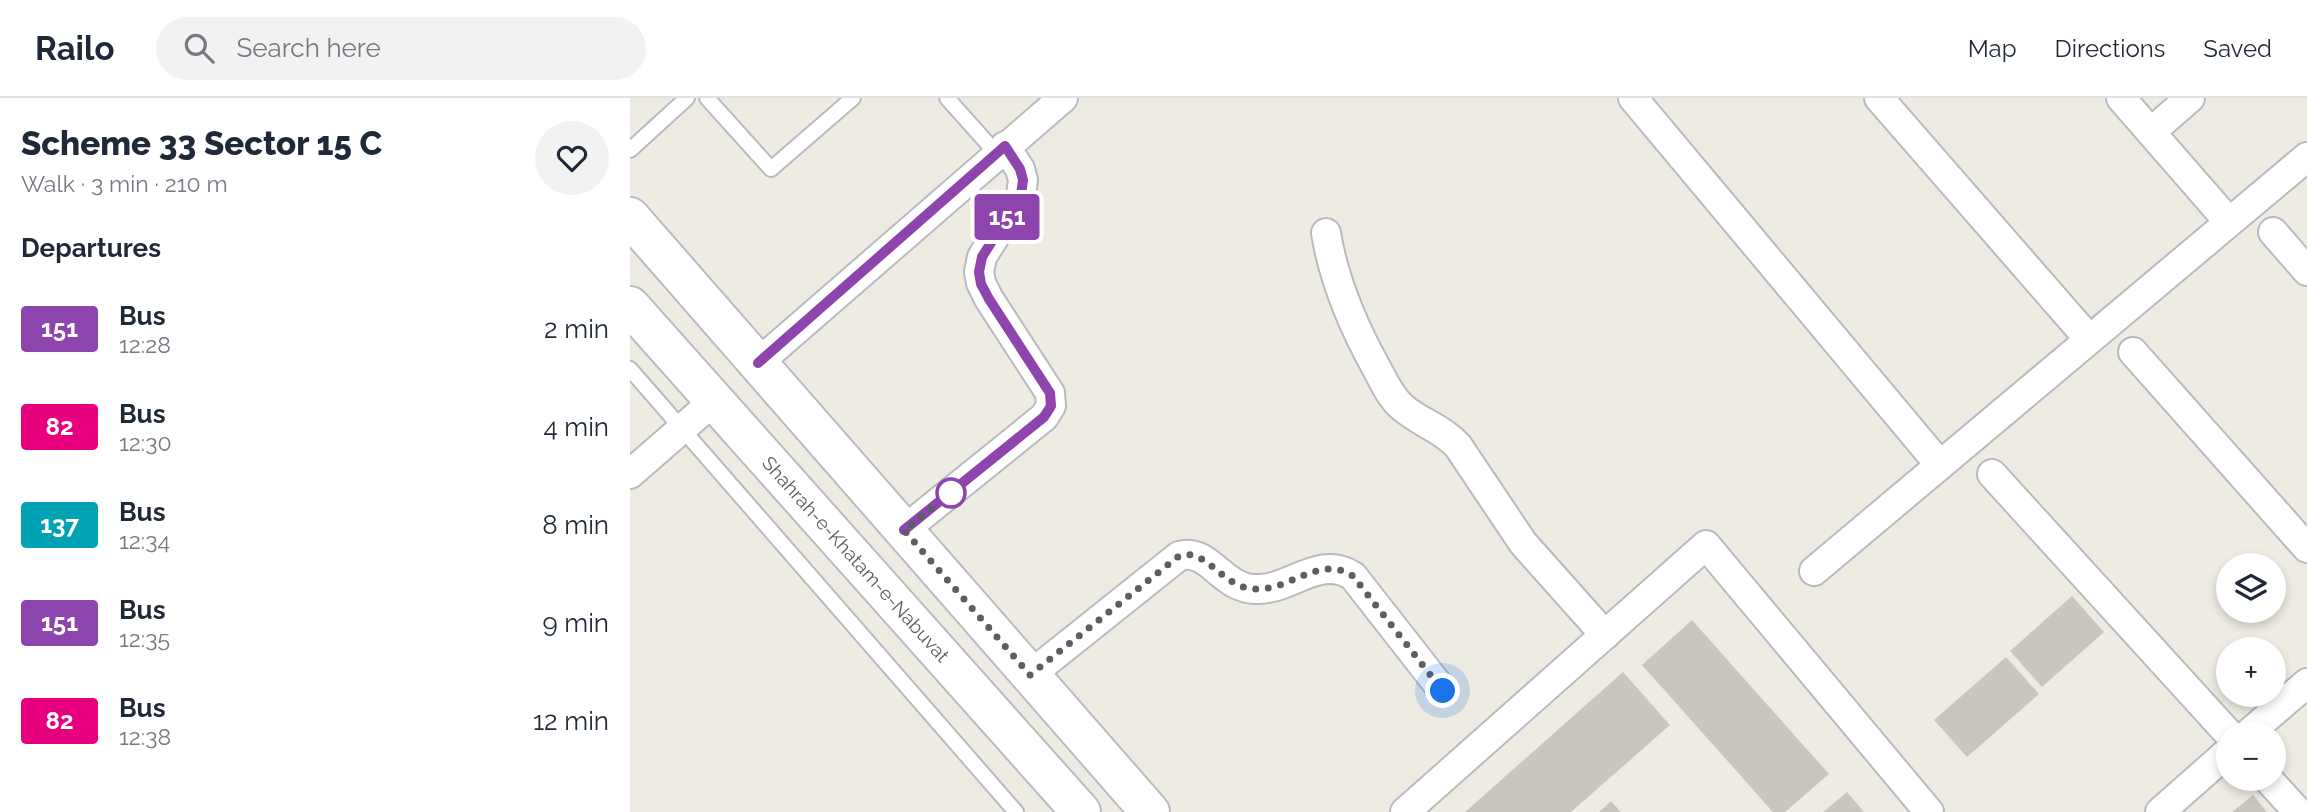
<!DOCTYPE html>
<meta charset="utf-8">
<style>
body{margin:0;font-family:Raleway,sans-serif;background:#f2f2f3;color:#1f2937;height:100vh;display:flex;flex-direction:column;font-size:26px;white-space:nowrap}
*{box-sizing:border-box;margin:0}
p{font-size:23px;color:#747a83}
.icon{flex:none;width:38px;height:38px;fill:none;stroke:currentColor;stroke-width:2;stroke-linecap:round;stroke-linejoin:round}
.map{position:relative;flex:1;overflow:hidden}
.details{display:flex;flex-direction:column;background:#fff;width:630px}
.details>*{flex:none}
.badge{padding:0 14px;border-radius:5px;font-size:24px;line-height:46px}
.buttons{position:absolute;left:1586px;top:455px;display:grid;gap:14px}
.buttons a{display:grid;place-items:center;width:70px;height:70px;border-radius:50%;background:#fff;box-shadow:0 4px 10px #0003;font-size:35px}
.you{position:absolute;width:35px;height:35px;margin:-18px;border:5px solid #fff;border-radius:50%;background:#1a73e8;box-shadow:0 0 0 10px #1a73e833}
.map>.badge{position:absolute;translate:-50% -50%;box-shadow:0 0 0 4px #fff}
h2{padding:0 21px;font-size:26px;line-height:63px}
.round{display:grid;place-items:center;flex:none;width:74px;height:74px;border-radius:37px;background:#f2f2f3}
.summary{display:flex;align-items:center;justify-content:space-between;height:119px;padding:0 21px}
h1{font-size:33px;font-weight:800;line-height:52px}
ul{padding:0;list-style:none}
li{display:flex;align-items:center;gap:21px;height:98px;padding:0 21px}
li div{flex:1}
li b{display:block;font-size:26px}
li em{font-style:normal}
li .badge{min-width:77px;font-weight:700;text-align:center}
header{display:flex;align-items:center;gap:42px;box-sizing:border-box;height:98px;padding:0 35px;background:#fff;border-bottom:2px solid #e0e1e3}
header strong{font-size:33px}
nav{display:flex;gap:38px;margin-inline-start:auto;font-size:24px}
.search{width:490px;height:63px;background:#f2f2f3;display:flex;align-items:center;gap:18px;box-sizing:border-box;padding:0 24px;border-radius:38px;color:#747a83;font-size:26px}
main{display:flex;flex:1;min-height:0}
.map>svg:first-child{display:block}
.building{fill:#c9c6bf}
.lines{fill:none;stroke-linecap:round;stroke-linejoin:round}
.service-casing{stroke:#b8babf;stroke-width:18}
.minor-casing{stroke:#b8babf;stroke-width:32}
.secondary-casing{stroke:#b8bbc1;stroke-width:42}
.service{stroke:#fff;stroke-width:14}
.minor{stroke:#fff;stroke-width:28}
.secondary{stroke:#fff;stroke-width:38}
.line-casing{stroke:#fff;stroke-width:16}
.line{stroke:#8e44ad;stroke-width:10}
.walk{stroke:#5b5e64;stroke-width:7;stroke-dasharray:0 12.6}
.stop-dot{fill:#fff;stroke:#8e44ad;stroke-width:3.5}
.labels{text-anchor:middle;stroke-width:6;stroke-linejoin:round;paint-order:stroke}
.street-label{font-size:19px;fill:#5b5e64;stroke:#fff}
</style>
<header>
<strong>Railo</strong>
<div class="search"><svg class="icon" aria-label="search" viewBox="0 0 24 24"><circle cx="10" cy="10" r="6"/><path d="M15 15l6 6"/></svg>Search here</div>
<nav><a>Map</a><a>Directions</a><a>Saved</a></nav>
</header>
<main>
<section class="details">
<div class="summary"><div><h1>Scheme 33 Sector 15 C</h1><p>Walk · 3 min · 210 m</p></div><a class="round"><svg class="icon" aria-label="heart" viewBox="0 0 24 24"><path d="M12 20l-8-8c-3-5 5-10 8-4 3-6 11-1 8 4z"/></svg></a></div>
<h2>Departures</h2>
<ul>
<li><span class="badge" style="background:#8e44ad;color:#fff">151</span><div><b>Bus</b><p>12:28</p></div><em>2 min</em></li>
<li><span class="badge" style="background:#e6007e;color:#fff">82</span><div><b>Bus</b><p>12:30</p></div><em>4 min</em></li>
<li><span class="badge" style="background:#00a3b4;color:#fff">137</span><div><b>Bus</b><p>12:34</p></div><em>8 min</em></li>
<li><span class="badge" style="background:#8e44ad;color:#fff">151</span><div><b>Bus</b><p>12:35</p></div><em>9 min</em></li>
<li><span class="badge" style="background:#e6007e;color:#fff">82</span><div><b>Bus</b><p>12:38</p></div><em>12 min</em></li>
</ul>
</section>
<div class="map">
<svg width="1677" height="714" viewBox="0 0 1677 714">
<rect width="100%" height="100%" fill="#eeece2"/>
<g class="building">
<polygon points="1442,498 1474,534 1412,589 1380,553"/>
<polygon points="1062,522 1199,676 1155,714 1143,714 1012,567"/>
<polygon points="1376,559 1409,596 1337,659 1304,622"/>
<polygon points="993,574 1040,627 941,714 835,714"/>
<polygon points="1217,694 1234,714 1193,714"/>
<polygon points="1623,697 1637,714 1602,714"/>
<polygon points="981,703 991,714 969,714"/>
</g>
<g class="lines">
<defs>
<g id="service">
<polyline points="77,0 141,71 223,0"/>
<polyline points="317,0 367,56"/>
<polyline points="0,52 57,0"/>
<polyline points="0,271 386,714"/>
</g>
<g id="minor">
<polyline points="1003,0 1310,367"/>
<polyline points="1249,0 1459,241"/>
<polyline points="1491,0 1599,124"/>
<polyline points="1521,34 1560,0"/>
<polyline points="1643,134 1677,173"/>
<path d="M 696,135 C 704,184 723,228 747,271 C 754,284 760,298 771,308 C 788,324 812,330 828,348 L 893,445 L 975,537"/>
<polyline points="1503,254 1677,450"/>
<polyline points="128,265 433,0"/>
<polyline points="0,376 85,302"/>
<polyline points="1362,376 1598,635"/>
<polyline points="274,432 414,319 421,308 420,295 359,201 351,185 349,174 352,159 391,97 393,82 390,71 375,48"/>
<polyline points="1184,473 1677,59"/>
<path d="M 400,577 L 549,458 C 579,449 591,490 625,491 C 660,493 689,456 723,478 L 813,593"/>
<polyline points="1619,635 1677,585"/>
<polyline points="1638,681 1668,714"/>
<polyline points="775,714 1076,447 1299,714"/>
<polyline points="1530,714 1598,654"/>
</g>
<g id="secondary">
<polyline points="0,119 520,714"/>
<polyline points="0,208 451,714"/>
</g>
</defs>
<use href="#service" class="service-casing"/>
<use href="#minor" class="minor-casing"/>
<use href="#secondary" class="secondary-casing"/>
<use href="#service" class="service"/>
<use href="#minor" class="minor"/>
<use href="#secondary" class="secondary"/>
</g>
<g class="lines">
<defs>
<polyline id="line" points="128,265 375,48 390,71 393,82 391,97 352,159 349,174 351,186 359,201 420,295 421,308 414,319 274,432"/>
</defs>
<use href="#line" class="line-casing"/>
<use href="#line" class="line"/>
<path class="walk" d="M 321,395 L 274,432 L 400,577 L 549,458 C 578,449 591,490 625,491 C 660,493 689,456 723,478 L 813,593"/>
</g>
<circle class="stop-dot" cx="321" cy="395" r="14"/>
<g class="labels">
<g class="street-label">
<text transform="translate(226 461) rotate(48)" y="7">Shahrah-e-Khatam-e-Nabuvat</text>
</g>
</g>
</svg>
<div class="buttons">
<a><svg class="icon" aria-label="layers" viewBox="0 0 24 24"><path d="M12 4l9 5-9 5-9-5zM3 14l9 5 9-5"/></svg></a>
<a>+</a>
<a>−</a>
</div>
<div class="you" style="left:813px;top:593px"></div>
<b class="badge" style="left:377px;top:119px;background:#8e44ad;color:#fff">151</b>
</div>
</main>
